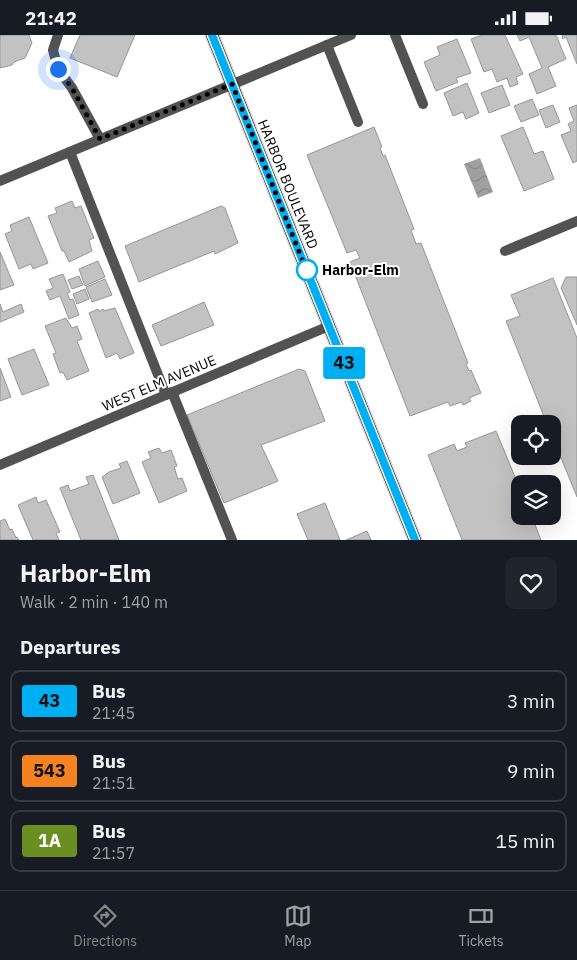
<!DOCTYPE html>
<meta charset="utf-8">
<style>
body{margin:0;font-family:"IBM Plex Sans",sans-serif;background:#20242c;color:#f1f3f6;height:100vh;display:flex;flex-direction:column;font-size:19px;white-space:nowrap}
*{box-sizing:border-box;margin:0}
p{font-size:16px;color:#9ea1a6}
.icon{flex:none;width:28px;height:28px;fill:none;stroke:currentColor;stroke-width:2;stroke-linecap:round;stroke-linejoin:round}
.map{position:relative;height:505px;overflow:hidden}
.details{display:flex;flex-direction:column;background:#171b24;flex:1}
.details>*{flex:none}
.badge{padding:0 10px;border-radius:4px;font-size:18px;line-height:32px}
.controls{position:absolute;left:511px;top:380px;display:grid;gap:10px}
.controls a{display:grid;place-items:center;width:50px;height:50px;border-radius:10px;background:#171b24;box-shadow:0 5px 20px #0002;font-size:25px}
.you{position:absolute;width:25px;height:25px;margin:-12px;border:4px solid #fff;border-radius:50%;background:#1a73e8;box-shadow:0 0 0 8px #1a73e833}
.map>.badge{position:absolute;translate:-50% -50%;box-shadow:0 0 0 2px #fff}
h2{padding:0 20px;font-size:19px;line-height:45px}
.round{display:grid;place-items:center;flex:none;width:52px;height:52px;border-radius:10px;background:#20242c}
.overview{display:flex;align-items:center;justify-content:space-between;height:85px;padding:0 20px}
h1{font-size:24px;font-weight:700;line-height:38px}
ul{padding:0;list-style:none}
li{display:flex;align-items:center;gap:15px;height:62px;margin:0 10px 8px;padding:0 10px;border:2px solid #363941;border-radius:10px}
li div{flex:1}
li b{display:block;font-size:19px}
li em{font-style:normal}
li .badge{min-width:55px;font-weight:700;text-align:center}
.status{display:flex;justify-content:space-between;align-items:center;height:35px;padding:0 25px;background:#171b24;direction:ltr}
.status svg{height:14px;fill:currentColor}
.dock{display:flex;justify-content:space-around;align-items:center;height:70px;border-top:1px solid #363941;background:#171b24;font-size:14px;color:#9ea1a6}
.dock a{display:grid;justify-items:center;gap:2px}
.dock .selected{color:#858687}
.map>svg:first-child{display:block}
.water{fill:url(#water-waves)}
.building{fill:#c2c2c2;stroke:#969696}
.lines{fill:none;stroke-linecap:round;stroke-linejoin:round}
.primary-casing{stroke:#dbdbdb;stroke-width:15}
.lane{stroke:#525252;stroke-width:10}
.street{stroke:#525252;stroke-width:10}
.primary{stroke:#000;stroke-width:12}
.line-casing{stroke:#fff;stroke-width:11}
.line{stroke:#00aff2;stroke-width:8}
.walk{stroke:#000;stroke-width:5;stroke-dasharray:0 9}
.stop-dot{fill:#fff;stroke:#00aff2;stroke-width:2.5}
.labels{text-anchor:middle;stroke-width:4;stroke-linejoin:round;paint-order:stroke}
.street-label{font-size:14px;fill:#000;stroke:#fff}
.stop-label{font-size:14px;font-weight:bold;fill:#000;stroke:#fff;text-anchor:start}
</style>
<div class="status"><b>21:42</b><svg viewBox="0 0 49 12"><path d="M0 12V9h3v3zM5 12V6h3v6zM10 12V3h3v9zM15 12V0h3v12zM26 1h20v11H26zM47 4h2v5h-2z"/></svg></div>
<div class="map">
<svg width="577" height="505" viewBox="0 0 577 505">
<defs>
<pattern id="water-waves" width="16" height="10" patternUnits="userSpaceOnUse" patternTransform="scale(1.25)"><rect width="16" height="10" fill="#a0a0a0"/><path d="M0 5q4-4 8 0t8 0" fill="none" stroke="#888"/></pattern>
</defs>
<rect width="100%" height="100%" fill="#fff"/>
<polygon class="water" points="480,123 493,157 478,163 464,129"/>
<g class="building">
<polygon points="0,0 29,0 32,8 25,23 14,27 12,30 0,33"/>
<polygon points="80,0 135,0 117,42 70,23"/>
<polygon points="482,0 505,0 523,39 516,42 518,49 510,52 507,43 497,47 492,34 484,37 471,4"/>
<polygon points="517,0 556,0 566,24 548,32 556,51 537,59 529,39 542,33 529,2 520,6"/>
<polygon points="562,0 577,0 577,29 566,2 563,4"/>
<polygon points="457,4 471,38 456,43 458,47 436,56 424,27 440,20 437,12"/>
<polygon points="467,48 479,78 466,84 463,77 453,81 444,58"/>
<polygon points="502,50 510,70 489,78 481,58"/>
<polygon points="532,64 539,80 521,87 514,71"/>
<polygon points="553,70 560,87 546,93 539,75"/>
<polygon points="577,70 577,126 573,128 561,100 571,96 568,89 574,86 569,73"/>
<polygon points="374,92 382,112 380,113 383,121 385,120 414,194 411,195 416,209 421,208 468,328 466,329 469,336 471,335 481,358 469,363 471,366 463,370 462,367 450,371 448,367 410,381 350,227 360,223 356,215 347,218 307,120"/>
<polygon points="523,92 534,119 543,116 554,144 524,156 501,101"/>
<polygon points="72,166 75,173 81,171 94,203 89,205 92,216 69,227 64,216 62,216 48,181 57,178 55,173"/>
<polygon points="221,171 225,173 238,208 215,219 214,216 139,247 125,211"/>
<polygon points="29,182 48,228 33,234 31,229 19,234 5,199 12,196 10,190"/>
<polygon points="0,217 14,250 0,255"/>
<polygon points="98,226 105,242 85,251 79,234"/>
<polygon points="63,239 70,257 67,258 70,265 73,264 79,280 69,284 60,261 50,265 46,256 53,253 49,244"/>
<polygon points="79,241 83,250 72,254 68,245"/>
<polygon points="566,242 577,242 577,290 561,253"/>
<polygon points="553,243 577,303 577,462 552,401 552,389 547,389 506,286 520,281 511,260"/>
<polygon points="105,244 112,260 92,267 86,252"/>
<polygon points="85,254 89,264 77,269 73,259"/>
<polygon points="204,267 214,290 161,311 152,290"/>
<polygon points="0,269 3,277 21,269 24,277 0,287"/>
<polygon points="115,273 134,318 120,324 117,318 106,323 89,278 98,274 99,276 103,274 103,276"/>
<polygon points="66,283 72,293 77,291 82,304 77,306 89,336 67,345 63,337 60,338 53,319 56,318 45,291"/>
<polygon points="34,314 49,350 22,360 8,324"/>
<polygon points="0,333 11,362 0,366"/>
<polygon points="299,334 305,336 325,386 261,410 278,446 224,468 187,380"/>
<polygon points="496,396 520,454 520,481 525,481 526,484 532,482 541,505 462,505 428,420 454,409 457,416 467,412 465,408"/>
<polygon points="159,413 162,418 171,415 177,431 174,432 178,444 182,443 187,456 159,468 142,427 151,423 148,417"/>
<polygon points="127,426 140,458 113,469 102,442 109,437 121,433 119,429"/>
<polygon points="93,440 119,505 81,505 60,453 68,450 70,456 89,449 86,442"/>
<polygon points="36,462 38,468 46,465 60,497 56,498 59,505 33,505 18,470"/>
<polygon points="325,468 340,505 308,505 297,479"/>
<polygon points="5,484 10,495 12,494 16,503 17,502 19,505 0,505 0,486"/>
<polygon points="367,496 371,505 346,505"/>
</g>
<g class="lines">
<defs>
<polyline id="primary" points="212,0 415,505"/>
</defs>
<use href="#primary" class="primary-casing"/>
<g class="lane">
<polyline points="58,0 53,15 58,34 72,53 100,104"/>
<polyline points="395,0 423,69"/>
<polyline points="327,10 358,87"/>
<polyline points="70,117 166,360"/>
<polyline points="172,357 232,505"/>
</g>
<g class="street">
<polyline points="0,146 351,0"/>
<polyline points="505,216 577,186"/>
<polyline points="0,430 329,291"/>
</g>
<use href="#primary" class="primary"/>
</g>
<g class="lines">
<defs>
<polyline id="line" points="212,0 415,505"/>
</defs>
<use href="#line" class="line-casing"/>
<use href="#line" class="line"/>
<polyline class="walk" points="58,34 72,53 100,104 232,49 308,239 307,235"/>
</g>
<circle class="stop-dot" cx="307" cy="235" r="10"/>
<g class="labels">
<g class="street-label">
<text transform="translate(288 149) rotate(68)" y="5">HARBOR BOULEVARD</text>
<text transform="translate(159 348) rotate(-23)" y="5">WEST ELM AVENUE</text>
</g>
<g class="stop-label">
<text x="322" y="240">Harbor-Elm</text>
</g>
</g>
</svg>
<div class="controls">
<a><svg class="icon" aria-label="locate" viewBox="0 0 24 24"><circle cx="12" cy="12" r="6"/><path d="M12 2v4M12 18v4M2 12h4M18 12h4"/></svg></a>
<a><svg class="icon" aria-label="layers" viewBox="0 0 24 24"><path d="M12 4l9 5-9 5-9-5zM3 14l9 5 9-5"/></svg></a>
</div>
<div class="you" style="left:58px;top:34px"></div>
<b class="badge" style="left:344px;top:328px;background:#00aff2;color:#111">43</b>
</div>
<section class="details">
<div class="overview"><div><h1>Harbor-Elm</h1><p>Walk · 2 min · 140 m</p></div><a class="round"><svg class="icon" aria-label="heart" viewBox="0 0 24 24"><path d="M12 20l-8-8c-3-5 5-10 8-4 3-6 11-1 8 4z"/></svg></a></div>
<h2>Departures</h2>
<ul>
<li><span class="badge" style="background:#00aff2;color:#111">43</span><div><b>Bus</b><p>21:45</p></div><em>3 min</em></li>
<li><span class="badge" style="background:#f48221;color:#111">543</span><div><b>Bus</b><p>21:51</p></div><em>9 min</em></li>
<li><span class="badge" style="background:#6b8e23;color:#fff">1A</span><div><b>Bus</b><p>21:57</p></div><em>15 min</em></li>
</ul>
</section>
<nav class="dock">
<a class="selected"><svg class="icon" aria-label="directions" viewBox="0 0 24 24"><path d="M12 3l9 9-9 9-9-9zM9 14v-3h6M13 9l2 2-2 2"/></svg>Directions</a>
<a><svg class="icon" aria-label="map" viewBox="0 0 24 24"><path d="M3 6l6-2 6 2 6-2v14l-6 2-6-2-6 2zM9 4v14M15 6v14"/></svg>Map</a>
<a><svg class="icon" aria-label="tickets" viewBox="0 0 24 24"><path d="M3 7h18v10H3zM15 7v10"/></svg>Tickets</a>
</nav>
